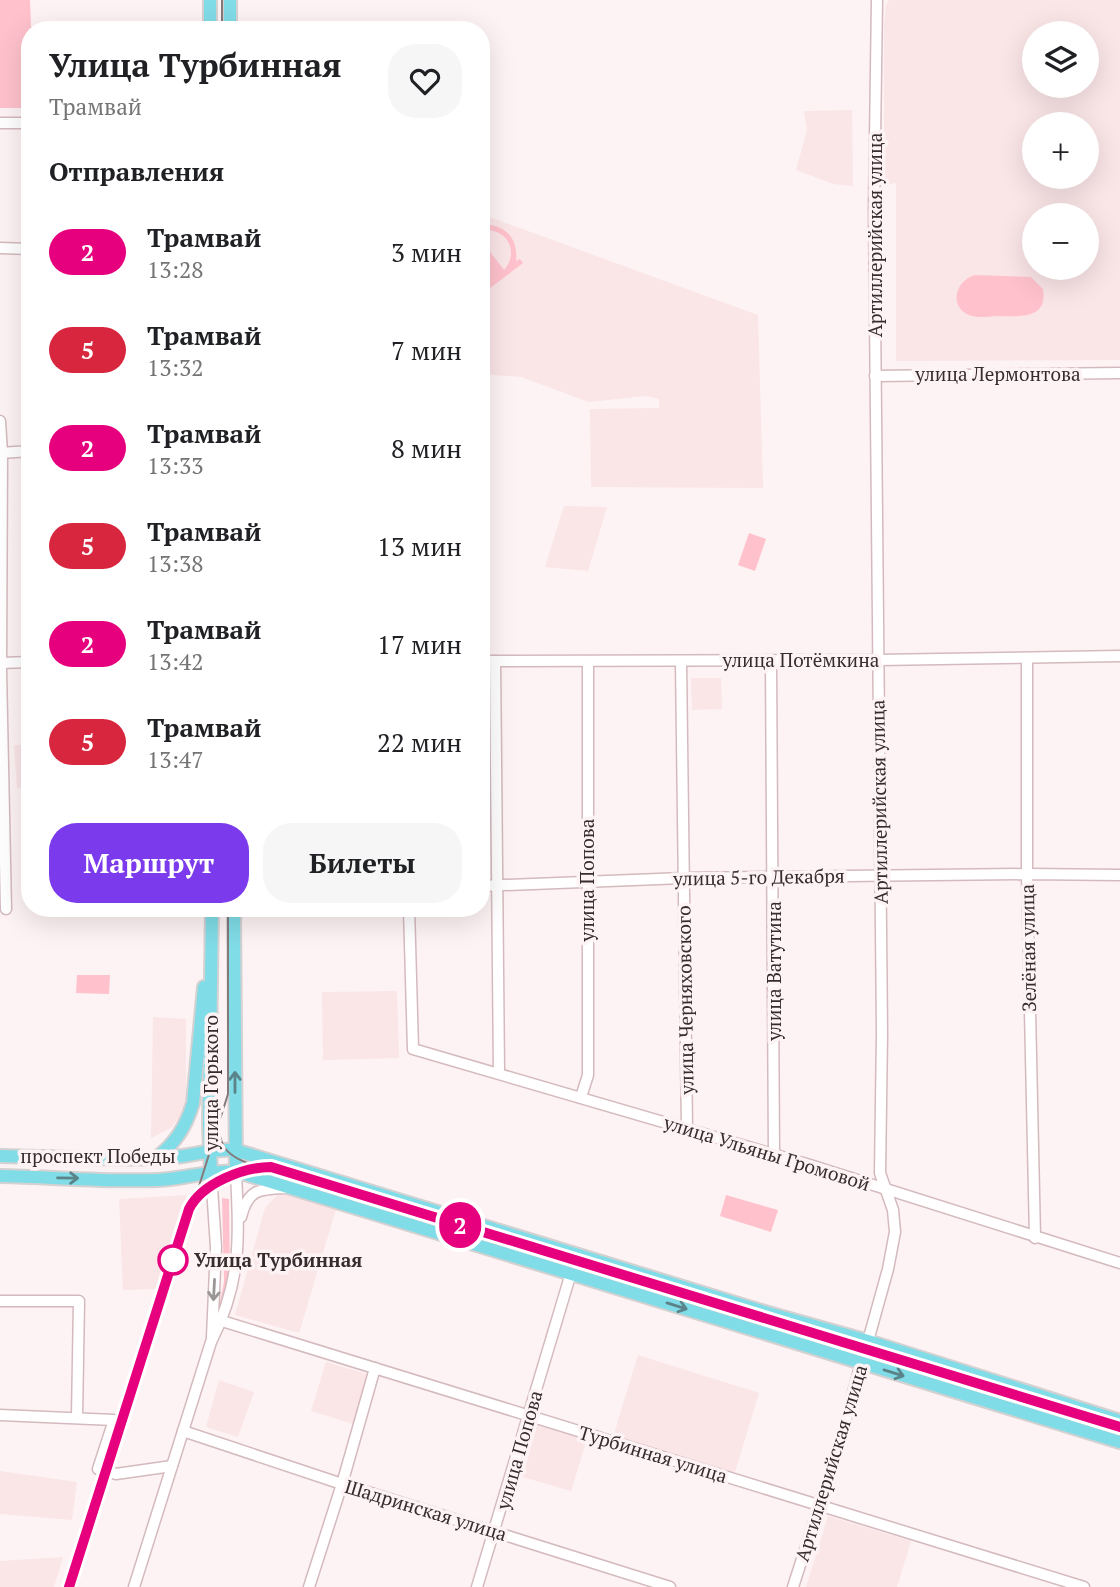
<!DOCTYPE html>
<html lang="ru">
<meta charset="utf-8">
<style>
body{margin:0;font-family:"PT Serif",serif;background:#f6f6f6;color:#202124;height:100vh;display:flex;flex-direction:column;font-size:26px;white-space:nowrap}
*{box-sizing:border-box;margin:0}
p{font-size:23px;color:#757577}
.icon{flex:none;width:38px;height:38px;fill:none;stroke:currentColor;stroke-width:2;stroke-linecap:round;stroke-linejoin:round}
.map{position:relative;flex:1;overflow:hidden}
.drawer{position:absolute;left:21px;top:21px;width:469px;height:896px;display:flex;flex-direction:column;background:#fff;border-radius:28px;box-shadow:0 7px 28px #0002}
.drawer>*{flex:none}
.badge{padding:0 14px;border-radius:23px;font-size:24px;line-height:46px}
.fabs{position:absolute;left:1022px;top:21px;display:grid;gap:14px}
.fabs a{display:grid;place-items:center;width:77px;height:77px;border-radius:50%;background:#fff;box-shadow:0 7px 28px #0002;font-size:35px}
.map>.badge{position:absolute;translate:-50% -50%;box-shadow:0 0 0 4px #fff}
h2{padding:0 28px;font-size:26px;line-height:63px}
.round{display:grid;place-items:center;flex:none;width:74px;height:74px;border-radius:28px;background:#f6f6f6}
.summary{display:flex;align-items:center;justify-content:space-between;height:119px;padding:0 28px}
h1{font-size:33px;font-weight:800;line-height:52px}
.button{display:flex;gap:14px;margin-top:auto;padding:14px 28px}
.button a{flex:1;height:80px;border-radius:28px;background:#7c3aed;color:#fff;font-size:28px;font-weight:800;line-height:80px;text-align:center}
.button a+a{background:#f6f6f6;color:#202124}
ul{padding:0;list-style:none}
li{display:flex;align-items:center;gap:21px;height:98px;padding:0 28px}
li div{flex:1}
li b{display:block;font-size:26px}
li em{font-style:normal}
li .badge{min-width:77px;font-weight:700;text-align:center}
.map>svg:first-child{display:block}
.built{fill:#fae5e7;fill-rule:evenodd}
.green{fill:#ffc2cc}
.lines{fill:none;stroke-linecap:round;stroke-linejoin:round}
.minor-casing{stroke:#d4babe;stroke-width:13}
.major-casing{stroke:#d3d1d1;stroke-width:16}
.minor{stroke:#fff;stroke-width:10}
.major{stroke:#80dce7;stroke-width:12}
.tram{stroke:#857a7b;stroke-width:2}
.oneway{stroke:#5b848a}
.oneway2{stroke:#9a9696}
.line-casing{stroke:#fff;stroke-width:16}
.line{stroke:#e6007e;stroke-width:10}
.stop-dot{fill:#fff;stroke:#e6007e;stroke-width:3.5}
.labels{text-anchor:middle;stroke-width:7;stroke-linejoin:round;paint-order:stroke}
.street-label{font-size:19px;fill:#362c2d;stroke:#fef3f4}
.stop-label{font-size:19px;font-weight:bold;fill:#362c2d;stroke:#fef3f4;text-anchor:start}
</style>
<div class="map">
<svg width="1120" height="1587" viewBox="0 0 1120 1587">
<rect width="100%" height="100%" fill="#fef3f4"/>
<g class="built">
<path d="M 889,0 L 1120,0 L 1120,360 L 896,361 L 896,183 L 884,185 L 884,26 L 886,5 ZM 1034,33 L 1087,33 L 1087,86 L 1034,86 ZM 1034,124 L 1087,124 L 1087,177 L 1034,177 ZM 1034,215 L 1087,215 L 1087,268 L 1034,268 Z"/>
<polygon points="852,110 853,186 833,184 796,170 807,130 804,111"/>
<polygon points="484,215 758,315 763,488 591,487 590,409 659,408 659,399 646,396 589,402 521,377 481,374 481,217"/>
<polygon points="564,506 607,507 588,571 545,567"/>
<polygon points="691,678 721,678 722,709 692,710"/>
<polygon points="14,745 30,745 30,788 17,788"/>
<polygon points="397,991 399,1058 323,1060 322,992"/>
<polygon points="153,1017 186,1019 186,1103 181,1115 171,1128 151,1138"/>
<polygon points="280,1192 337,1206 299,1333 235,1315 265,1208"/>
<polygon points="187,1195 156,1289 123,1290 119,1199"/>
<polygon points="638,1355 759,1393 734,1475 613,1437"/>
<polygon points="326,1362 370,1375 356,1425 311,1411"/>
<polygon points="219,1380 254,1392 238,1437 206,1427"/>
<polygon points="537,1425 587,1439 571,1491 523,1477"/>
<polygon points="0,1471 77,1482 72,1520 0,1514"/>
<polygon points="828,1516 911,1541 897,1587 806,1587"/>
<polygon points="63,1557 54,1587 0,1587 0,1561"/>
</g>
<g class="green">
<polygon points="0,0 30,0 31,27 130,26 136,30 30,30 30,108 0,108"/>
<path d="M 481,225 C 504,222 519,239 516,261 L 520,259 L 523,263 L 481,295 L 481,240 L 504,270 C 521,251 505,226 481,231 Z"/>
<path d="M 975,275 L 1031,277 L 1043,289 C 1048,321 1018,316 996,316 C 988,317 977,318 969,315 C 948,306 956,280 975,275 Z"/>
<polygon points="749,533 766,539 755,571 738,565"/>
<polygon points="77,975 110,975 109,994 76,993"/>
<polygon points="726,1195 778,1210 771,1232 720,1216"/>
<polygon points="222,1198 229,1199 230,1281 215,1327 224,1282"/>
</g>
<g class="lines">
<defs>
<g id="minor">
<polyline points="0,123 30,123"/>
<polyline points="0,248 30,249"/>
<polyline points="875,376 1120,373"/>
<polyline points="0,421 2,453 1,670 6,909"/>
<polyline points="0,453 30,451"/>
<polyline points="1027,658 1027,874 1035,1238"/>
<polyline points="481,661 878,660 1120,656"/>
<polyline points="495,661 499,1073"/>
<polyline points="681,661 687,1129"/>
<polyline points="771,661 774,1155"/>
<polyline points="0,663 30,662"/>
<polyline points="481,886 683,878 1027,874 1120,875"/>
<polyline points="409,908 413,1049 810,1165 1120,1263"/>
<polyline points="581,1097 588,1075 588,661"/>
<polyline points="211,1173 216,1247 212,1337"/>
<path d="M 241,1217 C 248,1190 258,1189 284,1188"/>
<polyline points="0,1301 79,1301 77,1417"/>
<polyline points="222,1321 1084,1587"/>
<polyline points="868,1341 888,1269 895,1232 893,1210 880,1173 882,1033 874,209 877,0"/>
<polyline points="0,1415 114,1420 98,1469 116,1474 172,1466"/>
<polyline points="183,1431 342,1484 670,1587"/>
<path d="M 134,1587 L 211,1342 C 242,1281 239,1238 236,1172"/>
<polyline points="309,1587 342,1484 375,1368"/>
<polyline points="477,1587 571,1273"/>
<polyline points="793,1587 842,1434 861,1363"/>
</g>
<g id="major">
<polyline points="210,0 210,30"/>
<polyline points="230,0 230,30"/>
<polyline points="234,908 236,1172"/>
<path d="M 0,1156 C 55,1157 110,1160 165,1158 C 189,1157 212,1148 235,1150 L 768,1313 L 868,1341 L 1120,1421"/>
<path d="M 156,1158 C 176,1143 186,1126 193,1103 L 204,987"/>
<polyline points="211,1173 209,1124 212,908"/>
<path d="M 0,1176 C 53,1177 106,1182 158,1180 C 187,1179 217,1167 245,1174 L 1120,1442"/>
</g>
</defs>
<use href="#minor" class="minor-casing"/>
<use href="#major" class="major-casing"/>
<use href="#minor" class="minor"/>
<use href="#major" class="major"/>
<g class="tram">
<polyline points="222,0 222,30"/>
<path d="M 218,1113 C 218,1149 225,1155 258,1167 L 1120,1432"/>
<path d="M 194,1200 C 211,1185 236,1169 259,1167"/>
<polyline points="73,1587 228,1094 228,908"/>
</g>
</g>
<defs><path id="oneway-shaft" d="M-6 0H5M1.5-3L5.5 0L1.5 3" fill="none" stroke-width="1.6" stroke-linecap="round" stroke-linejoin="round" transform="scale(1.75)"/></defs>
<g class="oneway">
<use href="#oneway-shaft" transform="translate(235 1082) rotate(-90)"/>
<use href="#oneway-shaft" transform="translate(68 1178) rotate(1)"/>
<use href="#oneway-shaft" transform="translate(677 1306) rotate(17)"/>
<use href="#oneway-shaft" transform="translate(894 1373) rotate(17)"/>
</g>
<use class="oneway2" href="#oneway-shaft" transform="translate(214 1290) rotate(93)"/>
<g class="lines">
<defs>
<path id="line" d="M 69,1587 L 189,1209 C 202,1183 244,1167 271,1167 L 1120,1427"/>
</defs>
<use href="#line" class="line-casing"/>
<use href="#line" class="line"/>
</g>
<circle class="stop-dot" cx="173" cy="1260" r="14"/>
<g class="labels">
<g class="street-label">
<text transform="translate(875 235) rotate(-90)" y="7">Артиллерийская улица</text>
<text x="998" y="381">улица Лермонтова</text>
<text x="801" y="667">улица Потёмкина</text>
<text transform="translate(879 802) rotate(-91)" y="7">Артиллерийская улица</text>
<text transform="translate(759 877) rotate(-1)" y="7">улица 5-го Декабря</text>
<text transform="translate(587 880) rotate(-90)" y="7">улица Попова</text>
<text transform="translate(1028 948) rotate(-91)" y="7">Зелёная улица</text>
<text transform="translate(774 971) rotate(-90)" y="7">улица Ватутина</text>
<text transform="translate(685 1000) rotate(-91)" y="7">улица Черняховского</text>
<text transform="translate(211 1083) rotate(-90)" y="7">улица Горького</text>
<text transform="translate(767 1153) rotate(17)" y="7">улица Ульяны Громовой</text>
<text x="98" y="1163">проспект Победы</text>
<text transform="translate(519 1450) rotate(-74)" y="7">улица Попова</text>
<text transform="translate(653 1454) rotate(17)" y="7">Турбинная улица</text>
<text transform="translate(831 1463) rotate(-73)" y="7">Артиллерийская улица</text>
<text transform="translate(426 1510) rotate(17)" y="7">Шадринская улица</text>
</g>
<g class="stop-label">
<text x="194" y="1267">Улица Турбинная</text>
</g>
</g>
</svg>
<div class="fabs">
<a><svg class="icon" aria-label="layers" viewBox="0 0 24 24"><path d="M12 4l9 5-9 5-9-5zM3 14l9 5 9-5"/></svg></a>
<a>+</a>
<a>−</a>
</div>
<b class="badge" style="left:460px;top:1225px;background:#e6007e;color:#fff">2</b>
<section class="drawer">
<div class="summary"><div><h1>Улица Турбинная</h1><p>Трамвай</p></div><a class="round"><svg class="icon" aria-label="heart" viewBox="0 0 24 24"><path d="M12 20l-8-8c-3-5 5-10 8-4 3-6 11-1 8 4z"/></svg></a></div>
<h2>Отправления</h2>
<ul>
<li><span class="badge" style="background:#e6007e;color:#fff">2</span><div><b>Трамвай</b><p>13:28</p></div><em>3 мин</em></li>
<li><span class="badge" style="background:#d7263d;color:#fff">5</span><div><b>Трамвай</b><p>13:32</p></div><em>7 мин</em></li>
<li><span class="badge" style="background:#e6007e;color:#fff">2</span><div><b>Трамвай</b><p>13:33</p></div><em>8 мин</em></li>
<li><span class="badge" style="background:#d7263d;color:#fff">5</span><div><b>Трамвай</b><p>13:38</p></div><em>13 мин</em></li>
<li><span class="badge" style="background:#e6007e;color:#fff">2</span><div><b>Трамвай</b><p>13:42</p></div><em>17 мин</em></li>
<li><span class="badge" style="background:#d7263d;color:#fff">5</span><div><b>Трамвай</b><p>13:47</p></div><em>22 мин</em></li>
</ul>
<div class="button"><a>Маршрут</a><a>Билеты</a></div>
</section>
</div>
